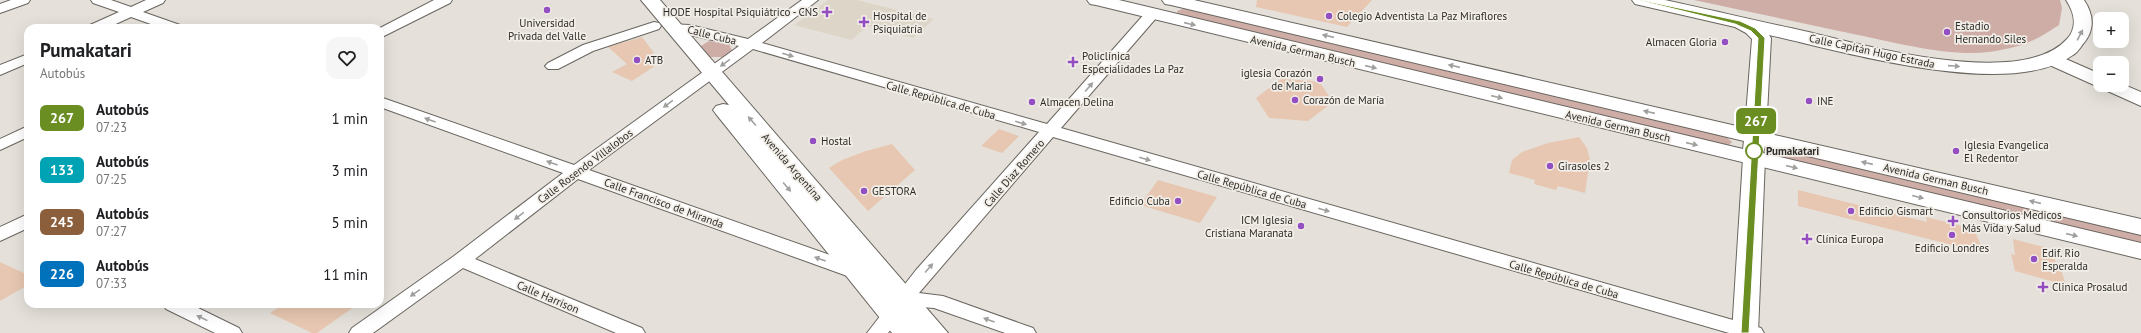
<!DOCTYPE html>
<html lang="es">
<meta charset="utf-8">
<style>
body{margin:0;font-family:"PT Sans",sans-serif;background:#f6f6f6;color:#202124;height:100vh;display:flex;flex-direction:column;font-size:15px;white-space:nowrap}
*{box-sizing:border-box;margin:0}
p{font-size:13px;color:#757577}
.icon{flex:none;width:22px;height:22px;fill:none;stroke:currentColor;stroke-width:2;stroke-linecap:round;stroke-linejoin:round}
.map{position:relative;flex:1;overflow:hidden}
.drawer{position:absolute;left:24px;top:24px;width:360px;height:284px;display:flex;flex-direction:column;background:#fff;border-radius:12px;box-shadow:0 4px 16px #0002}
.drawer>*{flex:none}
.badge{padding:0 8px;border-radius:6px;font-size:14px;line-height:26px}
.tools{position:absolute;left:2093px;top:12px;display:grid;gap:8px}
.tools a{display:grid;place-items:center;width:36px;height:36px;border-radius:8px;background:#fff;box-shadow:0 4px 16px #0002;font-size:20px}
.map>.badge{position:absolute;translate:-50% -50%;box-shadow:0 0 0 2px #fff}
.round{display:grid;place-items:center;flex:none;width:42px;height:42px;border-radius:12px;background:#f6f6f6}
.headline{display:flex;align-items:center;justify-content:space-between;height:68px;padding:0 16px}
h1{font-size:19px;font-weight:600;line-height:30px}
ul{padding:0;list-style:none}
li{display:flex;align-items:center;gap:12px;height:52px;padding:0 16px}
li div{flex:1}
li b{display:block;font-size:15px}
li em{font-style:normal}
li .badge{min-width:44px;font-weight:700;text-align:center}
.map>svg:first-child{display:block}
.built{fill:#ddd6c8}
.green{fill:#cfada7}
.building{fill:#e7c7b1}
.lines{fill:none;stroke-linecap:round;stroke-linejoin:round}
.minor-casing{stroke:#69655f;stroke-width:2}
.tertiary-casing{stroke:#69655f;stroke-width:2}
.secondary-casing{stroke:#69655f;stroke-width:2}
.primary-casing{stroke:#69655f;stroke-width:2}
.minor{fill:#fff;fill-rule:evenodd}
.tertiary{fill:#fff;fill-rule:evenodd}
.secondary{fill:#fff;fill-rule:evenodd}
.primary{fill:#fff;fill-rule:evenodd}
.oneway{fill:#a0a09f}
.line{fill:#6b8e23;stroke:#fff}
.poi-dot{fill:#934ec2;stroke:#f2eee7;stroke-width:1.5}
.stop-dot{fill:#fff;stroke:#6b8e23;stroke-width:2}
.labels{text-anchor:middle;stroke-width:3.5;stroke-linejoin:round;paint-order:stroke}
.poi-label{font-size:11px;fill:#2d2c29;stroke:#f2eee7;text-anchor:start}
.street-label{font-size:11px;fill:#2d2c29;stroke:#f2eee7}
.stop-label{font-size:11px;font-weight:bold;fill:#2d2c29;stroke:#f2eee7;text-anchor:start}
</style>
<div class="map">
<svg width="2141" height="333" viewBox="0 0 2141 333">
<rect width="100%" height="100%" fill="#e5e1da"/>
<polygon class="built" points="828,0 857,0 934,19 913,38 868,26 851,40 794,25"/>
<g class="green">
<path d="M 1694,0 L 2060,0 L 2062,8 L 2059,25 C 2034,42 2019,48 1989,52 C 1950,57 1897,43 1858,35 C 1803,23 1749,12 1694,0 Z"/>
<polygon points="1185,8 1724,135 1732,142 1729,145 1723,145 1179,16 1177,11"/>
<polygon points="709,41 729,45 732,50 724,57 709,57 701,46"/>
<polygon points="1782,150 1789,150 2141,233 2141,245 1788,160 1782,157 1779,153"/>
</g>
<g class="building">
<polygon points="1257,0 1372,0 1347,27 1256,7"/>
<polygon points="642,37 654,53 647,57 655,66 632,81 612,72 627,64 608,47"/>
<polygon points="1281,79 1312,81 1321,84 1333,102 1308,121 1269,118 1256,98"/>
<polygon points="999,129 1019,136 1002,153 981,146"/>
<polygon points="1579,137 1587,148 1590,160 1585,193 1558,186 1556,190 1534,184 1535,180 1509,173 1512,160 1522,152 1548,143"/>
<polygon points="892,144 915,170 868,211 829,168 842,160 866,151"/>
<polygon points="1158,180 1217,197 1200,223 1140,205"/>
<polygon points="1798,190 1927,222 1926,217 1974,229 1984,253 1798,206"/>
<polygon points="2013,239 2048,248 2050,255 2054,256 2056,263 2059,264 2066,285 2015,271 2011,254 2015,255"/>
<polygon points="0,262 28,275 28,285 0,301"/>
<polygon points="284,304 358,304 317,333 312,333 270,313"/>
</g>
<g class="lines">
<defs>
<g id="minor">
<polygon points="11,0 30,0 28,3 0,13 0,4"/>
<polygon points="91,0 111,0 131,7 146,0 165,0 163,3 143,12 180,25 182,28 162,28 131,17 107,28 88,28 90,25 119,12 93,3"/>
<polygon points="434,0 452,0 450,3 380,38 380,28"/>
<polygon points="802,0 818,0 762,43 1047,124 1147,11 1157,11 1159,14 1157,17 1061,128 1761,328 1764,333 1729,333 1053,137 919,293 943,296 1033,328 1036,333 1005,333 934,308 909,306 888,333 867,333 916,270 1039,132 753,49 589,170 864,267 867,272 864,277 857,278 850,277 578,179 475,259 642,328 645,333 616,333 463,268 373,333 349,333 352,328 454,256 563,173 380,107 380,97 574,165 739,46 668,30 666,27 668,24 690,25 748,39"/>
<polygon points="654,22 659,23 661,26 659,29 593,51 558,69 548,69 545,66 548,63 583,45"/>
<polygon points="28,54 28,63 0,75 0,65"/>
<polygon points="28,126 28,137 0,150 0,139"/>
<polygon points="28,214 28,228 0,241 0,227"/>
<polygon points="163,304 190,304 239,328 242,333 215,333 166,309"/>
</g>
<polygon id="tertiary" points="2052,53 2100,74 2100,85 2122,84 2141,92 2141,106 2045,63 2042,59 2045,55"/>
<g id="secondary">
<polygon points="641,0 660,0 948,333 892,333 716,114 713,110 716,106 723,104 729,105"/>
<polygon points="1754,151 1762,153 1765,158 1758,333 1732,333 1743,158 1746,153"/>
</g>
<path id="primary" d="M 1087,0 L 1119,0 L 1743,149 L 1744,141 L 1171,5 L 1165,4 L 1162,0 L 1194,0 L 1745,128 L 1752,39 L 1746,33 L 1735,27 L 1635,4 L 1632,0 L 1665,0 C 1711,10 1757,21 1804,31 C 1864,45 2021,90 2067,39 C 2078,27 2074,12 2066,0 L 2084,0 C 2094,15 2095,30 2083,44 C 2080,48 2077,53 2073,55 C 2009,101 1842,51 1769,35 L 1771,38 L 1766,133 L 2141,219 L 2141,235 L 1765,146 L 1763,153 L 2141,243 L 2141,259 L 1096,5 L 1090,4 Z"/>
</defs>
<use href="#minor" class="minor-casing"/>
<use href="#tertiary" class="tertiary-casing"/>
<use href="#secondary" class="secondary-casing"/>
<use href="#primary" class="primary-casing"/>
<use href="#minor" class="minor"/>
<use href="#tertiary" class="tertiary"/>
<use href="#secondary" class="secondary"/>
<use href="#primary" class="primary"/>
</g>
<defs><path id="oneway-solid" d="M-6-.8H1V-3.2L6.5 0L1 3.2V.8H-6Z"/></defs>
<g class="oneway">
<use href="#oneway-solid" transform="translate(1190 24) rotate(13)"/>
<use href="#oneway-solid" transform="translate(2080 35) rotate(-62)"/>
<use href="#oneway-solid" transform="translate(1328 36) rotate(-167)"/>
<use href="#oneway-solid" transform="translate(788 55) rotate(16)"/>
<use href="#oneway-solid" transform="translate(725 63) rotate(144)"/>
<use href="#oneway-solid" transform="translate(1454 66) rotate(-167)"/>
<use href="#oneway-solid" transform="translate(1954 66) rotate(4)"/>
<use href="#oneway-solid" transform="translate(1371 67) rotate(13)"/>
<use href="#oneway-solid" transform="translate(1089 87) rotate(-49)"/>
<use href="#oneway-solid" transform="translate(1497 97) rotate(13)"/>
<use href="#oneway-solid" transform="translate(668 104) rotate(144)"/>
<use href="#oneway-solid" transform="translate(1649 112) rotate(-167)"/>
<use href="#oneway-solid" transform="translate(430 120) rotate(-160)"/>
<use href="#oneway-solid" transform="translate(752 121) rotate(-131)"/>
<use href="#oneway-solid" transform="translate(1021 123) rotate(16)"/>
<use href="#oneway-solid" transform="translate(1692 144) rotate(13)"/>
<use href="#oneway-solid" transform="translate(1145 159) rotate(16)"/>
<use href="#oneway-solid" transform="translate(552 163) rotate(-160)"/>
<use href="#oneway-solid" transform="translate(1867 163) rotate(-167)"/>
<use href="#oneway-solid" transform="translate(1792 167) rotate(13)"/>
<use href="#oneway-solid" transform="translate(787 187) rotate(50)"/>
<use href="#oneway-solid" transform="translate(1918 197) rotate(14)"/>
<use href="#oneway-solid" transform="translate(2035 202) rotate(-167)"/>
<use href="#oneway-solid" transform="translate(1324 210) rotate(16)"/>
<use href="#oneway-solid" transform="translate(519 216) rotate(143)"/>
<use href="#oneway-solid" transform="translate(2072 235) rotate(13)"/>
<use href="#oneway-solid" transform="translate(820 259) rotate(-160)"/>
<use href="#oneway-solid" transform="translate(929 268) rotate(-49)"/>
<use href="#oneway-solid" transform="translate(415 293) rotate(145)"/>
<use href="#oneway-solid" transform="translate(202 318) rotate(-154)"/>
<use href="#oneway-solid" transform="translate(989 320) rotate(-160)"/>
</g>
<polygon class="line" points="1638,0 1641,0 1740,21 1755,28 1765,38 1749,333 1741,333 1758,38 1751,31 1735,24"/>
<g class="poi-dot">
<circle cx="547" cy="10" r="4"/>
<path d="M825 6h4v4h4v4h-4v4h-4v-4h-4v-4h4z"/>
<circle cx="1329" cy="16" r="4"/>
<path d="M862 16h4v4h4v4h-4v4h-4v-4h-4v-4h4z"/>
<circle cx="1947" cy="32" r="4"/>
<circle cx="1725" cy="42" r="4"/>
<circle cx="637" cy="60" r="4"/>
<path d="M1071 56h4v4h4v4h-4v4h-4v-4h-4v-4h4z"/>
<circle cx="1320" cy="79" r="4"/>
<circle cx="1295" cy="100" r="4"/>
<circle cx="1809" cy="101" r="4"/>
<circle cx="1032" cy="102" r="4"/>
<circle cx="813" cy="141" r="4"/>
<circle cx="1956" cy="151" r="4"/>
<circle cx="1550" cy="166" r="4"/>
<circle cx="864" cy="191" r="4"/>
<circle cx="1178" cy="201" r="4"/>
<circle cx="1851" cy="211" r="4"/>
<path d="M1951 215h4v4h4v4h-4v4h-4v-4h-4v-4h4z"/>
<circle cx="1301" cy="226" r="4"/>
<circle cx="1952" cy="235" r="4"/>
<path d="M1805 233h4v4h4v4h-4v4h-4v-4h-4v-4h4z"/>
<circle cx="2034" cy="259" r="4"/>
<path d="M2041 281h4v4h4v4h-4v4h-4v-4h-4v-4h4z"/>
</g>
<circle class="stop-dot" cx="1754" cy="151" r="8"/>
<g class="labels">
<g class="poi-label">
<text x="818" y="16" text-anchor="end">HODE Hospital Psiquiátrico - CNS</text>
<text x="873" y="20">Hospital de<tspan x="873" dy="13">Psiquiatría</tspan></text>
<text x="1337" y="20">Colegio Adventista La Paz Miraflores</text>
<text x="547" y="27" text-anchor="middle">Universidad<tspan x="547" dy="13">Privada del Valle</tspan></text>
<text x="1955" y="30">Estadio<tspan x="1955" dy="13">Hernando Siles</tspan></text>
<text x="1717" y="46" text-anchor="end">Almacen Gloria</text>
<text x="1082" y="60">Policlínica<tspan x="1082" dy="13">Especialidades La Paz</tspan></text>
<text x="645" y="64">ATB</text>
<text x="1312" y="77" text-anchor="end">iglesia Corazón<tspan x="1312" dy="13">de Maria</tspan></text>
<text x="1303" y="104">Corazón de María</text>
<text x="1817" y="105">INE</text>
<text x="1040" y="106">Almacen Delina</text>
<text x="821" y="145">Hostal</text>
<text x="1964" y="149">Iglesia Evangelica<tspan x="1964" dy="13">El Redentor</tspan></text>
<text x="1558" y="170">Girasoles 2</text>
<text x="872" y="195">GESTORA</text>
<text x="1170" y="205" text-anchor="end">Edificio Cuba</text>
<text x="1859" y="215">Edificio Gismart</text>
<text x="1962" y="219">Consultorios Medicos<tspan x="1962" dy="13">Más Vida y Salud</tspan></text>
<text x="1293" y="224" text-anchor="end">ICM Iglesia<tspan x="1293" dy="13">Cristiana Maranata</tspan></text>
<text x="1816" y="243">Clínica Europa</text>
<text x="1952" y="252" text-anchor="middle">Edificio Londres</text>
<text x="2042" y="257">Edif. Rio<tspan x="2042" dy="13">Esperalda</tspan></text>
<text x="2052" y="291">Clinica Prosalud</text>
</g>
<g class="street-label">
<text transform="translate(712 35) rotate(14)" y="4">Calle Cuba</text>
<text transform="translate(1303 51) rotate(13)" y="4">Avenida German Busch</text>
<text transform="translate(1872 51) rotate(12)" y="4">Calle Capitán Hugo Estrada</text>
<text transform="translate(941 100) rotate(16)" y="4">Calle República de Cuba</text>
<text transform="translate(1618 126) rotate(13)" y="4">Avenida German Busch</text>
<text transform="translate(585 166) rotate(-37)" y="4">Calle Rosendo Villalobos</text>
<text transform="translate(792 167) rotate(49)" y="4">Avenida Argentina</text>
<text transform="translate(1014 173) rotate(-49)" y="4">Calle Diaz Romero</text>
<text transform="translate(1936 179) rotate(13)" y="4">Avenida German Busch</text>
<text transform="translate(1252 189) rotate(16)" y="4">Calle República de Cuba</text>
<text transform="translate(664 203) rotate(20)" y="4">Calle Francisco de Miranda</text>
<text transform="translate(1564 279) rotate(16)" y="4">Calle República de Cuba</text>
<text transform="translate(548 297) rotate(23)" y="4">Calle Harrison</text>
</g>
<g class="stop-label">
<text x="1766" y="155">Pumakatari</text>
</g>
</g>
</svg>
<div class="tools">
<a>+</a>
<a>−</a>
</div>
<b class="badge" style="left:1756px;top:121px;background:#6b8e23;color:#fff">267</b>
<section class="drawer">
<div class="headline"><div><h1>Pumakatari</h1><p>Autobús</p></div><a class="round"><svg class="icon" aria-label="heart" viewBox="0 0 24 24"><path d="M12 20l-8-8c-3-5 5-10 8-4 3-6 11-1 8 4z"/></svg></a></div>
<ul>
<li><span class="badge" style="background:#6b8e23;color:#fff">267</span><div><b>Autobús</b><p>07:23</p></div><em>1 min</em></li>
<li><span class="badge" style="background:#00a3b4;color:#fff">133</span><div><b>Autobús</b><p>07:25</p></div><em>3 min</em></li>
<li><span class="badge" style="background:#8b5e3c;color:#fff">245</span><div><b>Autobús</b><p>07:27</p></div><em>5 min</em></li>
<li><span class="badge" style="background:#0072bc;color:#fff">226</span><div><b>Autobús</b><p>07:33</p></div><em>11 min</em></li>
</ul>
</section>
</div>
